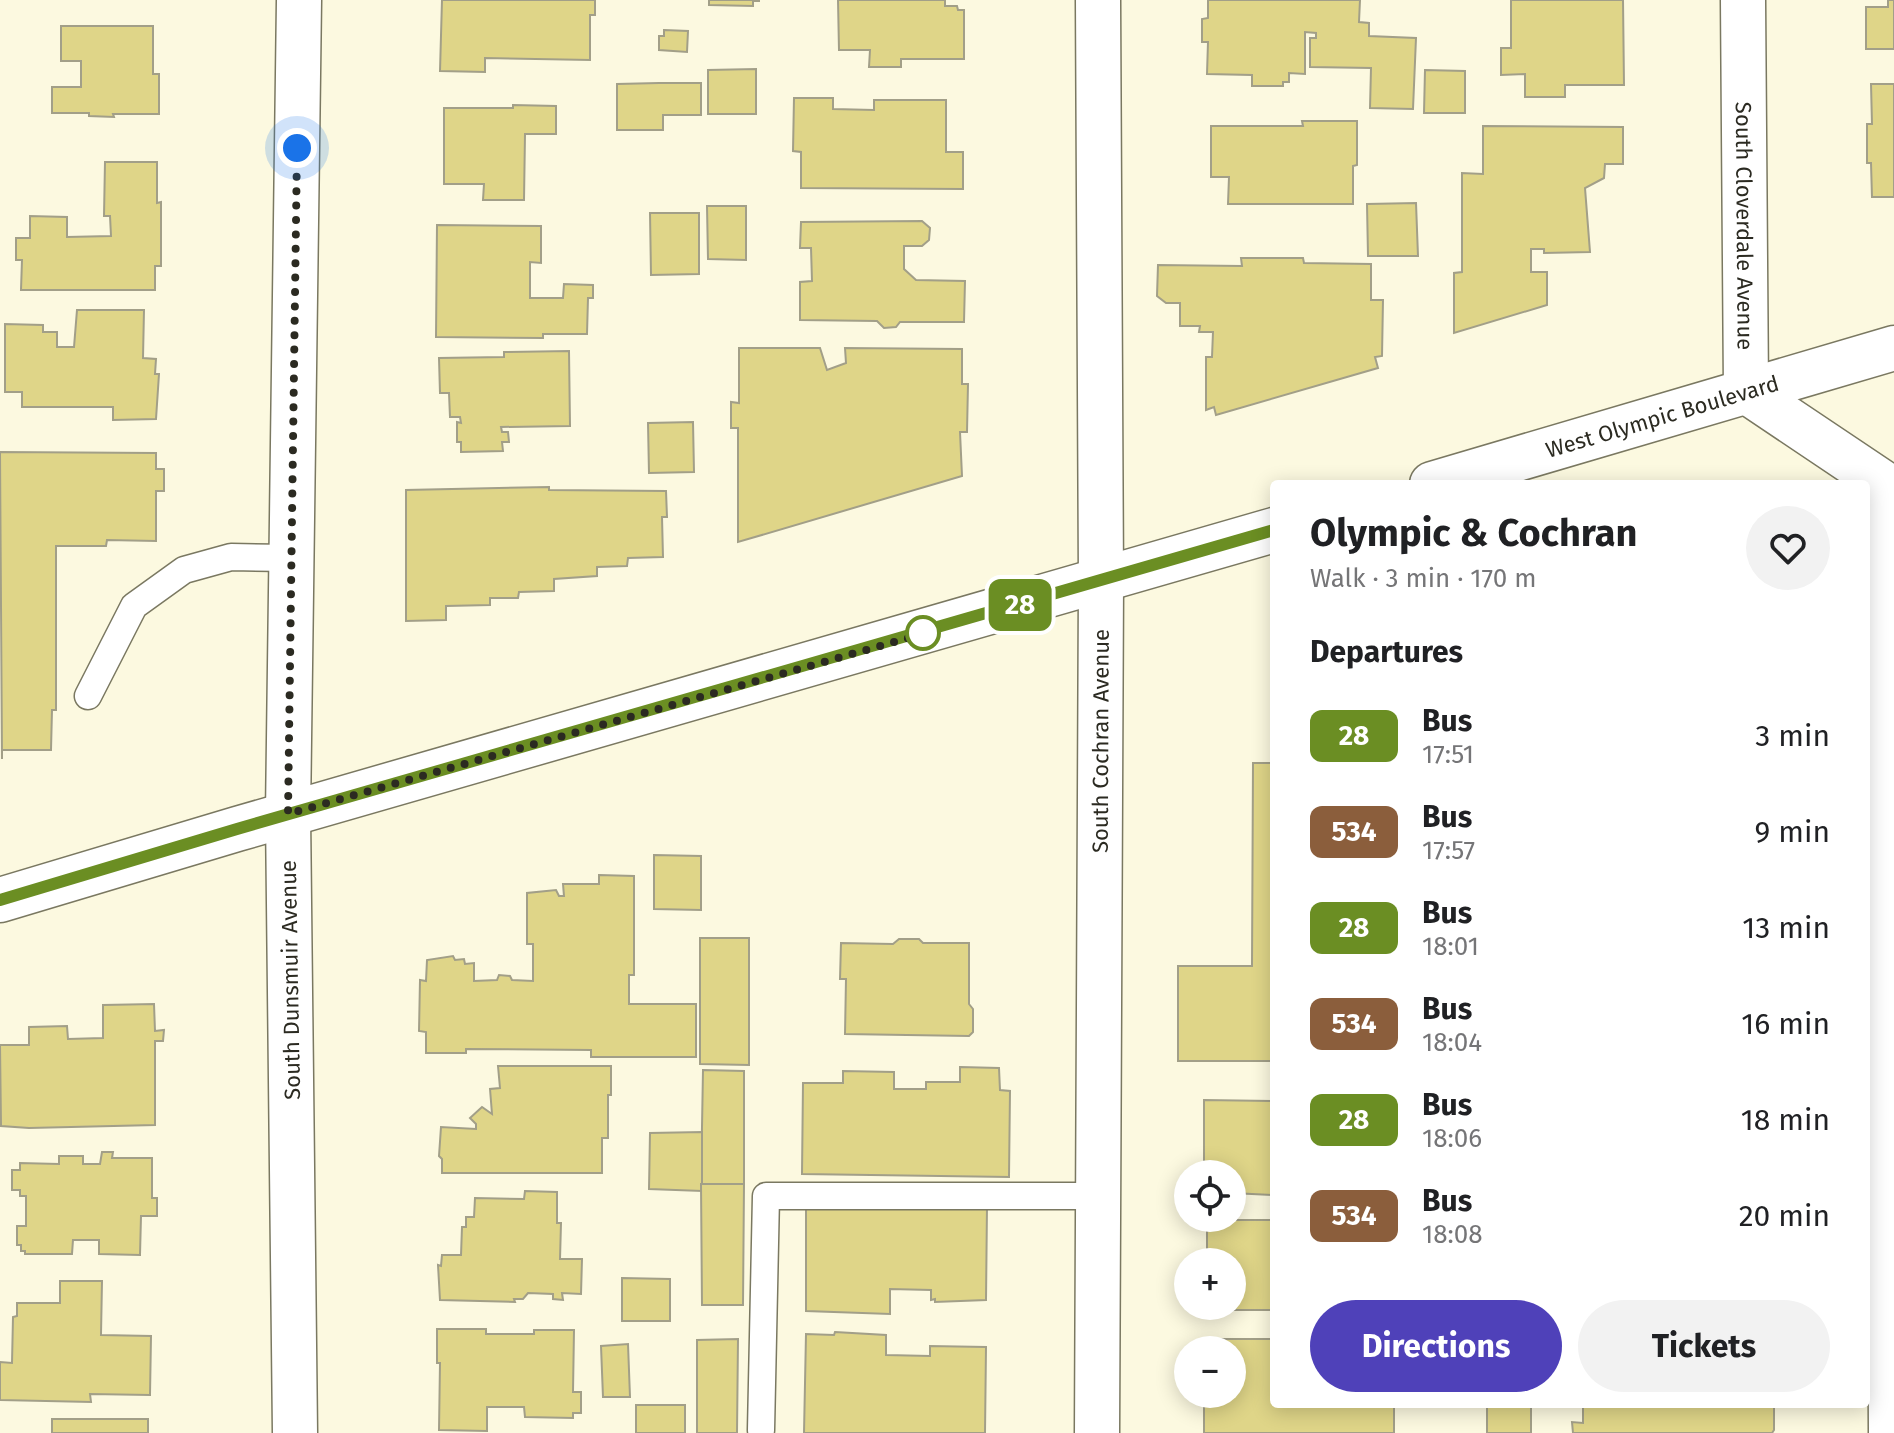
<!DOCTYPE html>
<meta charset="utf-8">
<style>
body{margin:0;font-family:"Fira Sans",sans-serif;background:#f2f2f2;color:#202124;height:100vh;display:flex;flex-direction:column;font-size:30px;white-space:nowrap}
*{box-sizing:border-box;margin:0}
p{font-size:26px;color:#757577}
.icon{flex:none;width:44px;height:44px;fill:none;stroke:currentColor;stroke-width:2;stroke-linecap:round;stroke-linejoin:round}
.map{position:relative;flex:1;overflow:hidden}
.panel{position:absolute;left:1270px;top:480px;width:600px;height:928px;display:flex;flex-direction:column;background:#fff;border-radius:8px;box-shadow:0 4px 20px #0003}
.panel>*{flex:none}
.badge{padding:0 16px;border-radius:12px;font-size:28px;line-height:52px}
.buttons{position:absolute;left:1174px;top:1160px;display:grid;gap:16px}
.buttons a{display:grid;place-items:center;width:72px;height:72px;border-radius:50%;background:#fff;box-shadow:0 4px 20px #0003;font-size:40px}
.you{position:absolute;width:40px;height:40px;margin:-20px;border:6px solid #fff;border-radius:50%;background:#1a73e8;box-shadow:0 0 0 12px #1a73e833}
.map>.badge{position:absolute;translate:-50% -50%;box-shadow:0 0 0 4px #fff}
h2{padding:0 40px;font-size:30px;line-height:72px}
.round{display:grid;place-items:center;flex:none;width:84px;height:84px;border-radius:42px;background:#f2f2f2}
.headline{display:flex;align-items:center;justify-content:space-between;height:136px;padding:0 40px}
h1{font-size:38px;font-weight:700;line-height:60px}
.primary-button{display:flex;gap:16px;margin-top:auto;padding:16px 40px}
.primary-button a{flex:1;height:92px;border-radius:48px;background:#4f41b9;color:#fff;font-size:32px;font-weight:700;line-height:92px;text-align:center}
.primary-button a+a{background:#f2f2f2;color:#202124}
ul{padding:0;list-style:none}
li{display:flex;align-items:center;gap:24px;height:96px;padding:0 40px}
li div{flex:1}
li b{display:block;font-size:30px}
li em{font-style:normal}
li .badge{min-width:88px;font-weight:700;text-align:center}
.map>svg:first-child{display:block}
.building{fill:#dfd588;stroke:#a29f88;stroke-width:2}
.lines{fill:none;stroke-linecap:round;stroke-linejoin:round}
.lane-casing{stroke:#7a7861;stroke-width:29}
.street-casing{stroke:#7a7861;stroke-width:47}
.primary-casing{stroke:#7a7861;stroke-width:47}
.lane{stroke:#fff;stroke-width:26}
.street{stroke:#fff;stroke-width:44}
.primary{stroke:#fff;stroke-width:44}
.line-casing{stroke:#fff;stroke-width:18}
.line{stroke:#6b8e23;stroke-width:12}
.walk{stroke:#2b2a21;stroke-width:8;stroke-dasharray:0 14.4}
.stop-dot{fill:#fff;stroke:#6b8e23;stroke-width:4}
.labels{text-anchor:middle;stroke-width:6;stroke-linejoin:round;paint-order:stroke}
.street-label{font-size:22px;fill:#2b2a21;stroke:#fff}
</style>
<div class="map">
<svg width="1894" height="1433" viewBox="0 0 1894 1433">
<rect width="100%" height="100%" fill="#fcf9e0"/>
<g class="building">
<polygon points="442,0 595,0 595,15 590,15 590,60 485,58 485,72 440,71"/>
<polygon points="709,0 759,0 759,1 753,1 753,6 709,5"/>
<polygon points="838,0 945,0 945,6 957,6 958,10 964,10 964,59 901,59 901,67 869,67 870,50 839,50"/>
<polygon points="1208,0 1360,0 1359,22 1369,23 1369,36 1416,38 1413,109 1370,108 1371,68 1310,67 1310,38 1316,38 1316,33 1305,32 1305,74 1289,73 1289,82 1283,82 1283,86 1252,86 1252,75 1207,74 1208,42 1202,42 1202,19 1208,18"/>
<polygon points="1511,0 1623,0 1624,85 1565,85 1565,97 1525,97 1525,74 1501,75 1501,48 1511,48"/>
<polygon points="1888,0 1894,0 1894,49 1866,49 1866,7 1888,7"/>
<polygon points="61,26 153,26 153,74 159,74 159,114 113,114 114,117 89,116 89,113 52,113 52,87 81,87 81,61 61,61"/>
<polygon points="664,30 688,31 687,52 659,50 659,36 664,36"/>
<polygon points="756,69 756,114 708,114 708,70"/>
<polygon points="1425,70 1465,71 1465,113 1424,113"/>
<polygon points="659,83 701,83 701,115 663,115 663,130 617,130 617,84"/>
<polygon points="1871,84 1894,84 1894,197 1872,197 1871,163 1867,163 1867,124 1872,124"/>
<polygon points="794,98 833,98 833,109 874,110 874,100 946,100 946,152 963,152 963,189 801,188 801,152 793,151"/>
<polygon points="513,105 556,106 556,134 525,134 524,200 483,200 484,184 444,184 444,108 513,108"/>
<polygon points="1302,121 1357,121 1357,165 1353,166 1353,204 1228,204 1229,177 1211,177 1211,126 1303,126"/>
<polygon points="1483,126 1623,127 1623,164 1605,164 1604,178 1585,188 1590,252 1544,253 1544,249 1531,249 1531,272 1547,272 1547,305 1454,333 1454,273 1462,272 1462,173 1483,174"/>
<polygon points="105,162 157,162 157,203 161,202 161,266 155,266 155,290 21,290 22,260 16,260 16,238 30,238 30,216 67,217 67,237 111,236 110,216 104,216"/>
<polygon points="1416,203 1418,256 1368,256 1367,204"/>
<polygon points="707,206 746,206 746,260 708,259"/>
<polygon points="650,213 699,213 699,274 651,275"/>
<polygon points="922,221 930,228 929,240 922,246 904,246 904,269 916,280 965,281 964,322 900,322 896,327 884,328 877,321 800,320 800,282 812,281 811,248 800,248 801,222"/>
<polygon points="437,225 541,226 541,263 530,262 530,298 563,298 564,284 593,285 593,298 588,298 587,334 543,334 543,338 436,337"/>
<polygon points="1241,258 1303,258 1304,263 1371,264 1371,300 1383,300 1382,356 1375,357 1378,368 1216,415 1214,407 1206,410 1206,357 1212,357 1213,332 1199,332 1200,326 1180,326 1180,303 1166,303 1157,296 1158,265 1242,266"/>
<polygon points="77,310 144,310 143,358 156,359 155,374 159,374 156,419 113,420 113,407 22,407 22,392 5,392 5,324 43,325 43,332 57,332 57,347 74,347"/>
<polygon points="739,348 820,348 827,370 846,363 845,348 962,349 962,384 968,384 967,432 960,432 962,476 738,542 738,428 731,428 731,402 739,403"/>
<polygon points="569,351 570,426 501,427 502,432 508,432 509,442 502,442 503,451 461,452 461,442 457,442 457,422 461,423 460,417 450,417 449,393 440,393 439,358 504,357 504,352"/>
<polygon points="693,422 694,472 649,473 648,423"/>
<polygon points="0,452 156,453 156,469 164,469 164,491 156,491 156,541 107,540 106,546 56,546 56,710 52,710 51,750 2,750 2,759"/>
<polygon points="549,487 549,490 666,491 667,517 662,517 663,557 628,558 627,566 597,567 597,576 554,579 554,591 519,592 518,598 490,598 490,605 446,606 446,620 406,621 406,490"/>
<polygon points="1253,763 1274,763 1274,1061 1178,1061 1178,966 1252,966"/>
<polygon points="654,855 701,856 701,910 654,909"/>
<polygon points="599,875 634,876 634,975 629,975 629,1004 696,1004 696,1057 591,1057 591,1050 466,1049 466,1053 426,1053 426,1032 419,1031 420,980 426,981 427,960 453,956 455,960 464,959 465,964 474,963 474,981 497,980 499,975 510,976 512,980 533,981 533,944 527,944 527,893 556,890 559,896 564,896 563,884 599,884"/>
<polygon points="700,938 749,938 749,1065 700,1064"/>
<polygon points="899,939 919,939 923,943 969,943 969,1004 973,1009 973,1032 969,1036 845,1034 846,979 840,979 841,943 893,944"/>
<polygon points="154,1004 155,1031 164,1030 163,1041 155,1041 155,1125 29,1128 1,1126 0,1045 29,1045 29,1027 67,1026 68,1039 103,1038 103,1005"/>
<polygon points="498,1066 611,1066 611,1095 608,1095 608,1138 602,1138 602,1173 442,1173 442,1159 439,1156 441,1127 476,1129 476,1124 470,1118 482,1107 492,1114 490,1089 500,1088"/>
<polygon points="960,1067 999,1068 1000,1090 1010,1091 1009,1177 802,1174 803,1083 843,1083 843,1071 894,1072 894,1089 926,1089 926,1082 960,1082"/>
<polygon points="703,1070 744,1071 744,1184 701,1184"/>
<polygon points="1204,1100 1274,1101 1274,1195 1232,1193 1232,1174 1204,1174"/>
<polygon points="702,1132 702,1191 649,1189 650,1133"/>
<polygon points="102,1152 113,1152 112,1158 152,1158 152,1198 157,1198 157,1216 141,1216 140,1255 99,1254 99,1240 73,1240 72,1254 25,1254 25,1251 21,1251 21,1245 17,1245 17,1226 26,1226 26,1196 20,1196 20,1190 12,1190 12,1170 20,1170 20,1163 59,1164 59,1156 83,1156 83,1164 100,1164"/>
<polygon points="701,1184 744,1184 743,1305 702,1305"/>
<polygon points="525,1191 557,1192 557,1223 561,1223 560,1259 582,1259 581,1294 562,1293 563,1300 553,1299 553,1294 528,1293 523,1299 514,1299 515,1302 440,1300 438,1265 441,1266 442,1255 461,1255 462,1227 466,1227 466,1217 474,1217 475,1198 524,1199"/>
<polygon points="987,1206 986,1300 935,1302 935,1299 931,1300 931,1290 890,1289 890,1314 806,1311 806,1208"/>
<polygon points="1207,1220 1274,1220 1274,1310 1206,1310 1206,1306 1232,1306 1232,1262 1207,1262"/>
<polygon points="622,1278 670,1279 670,1321 622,1321"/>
<polygon points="60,1281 102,1281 101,1335 151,1336 150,1395 90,1394 91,1402 0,1400 0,1362 12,1363 13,1317 17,1316 17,1303 60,1303"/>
<polygon points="437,1329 486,1329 486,1334 534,1334 534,1330 574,1330 573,1392 581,1392 581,1413 573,1413 573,1418 525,1417 524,1407 487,1407 487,1431 439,1430 440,1363 437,1363"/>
<polygon points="835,1332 886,1335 886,1355 930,1356 930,1346 986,1347 985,1433 804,1433 806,1334 834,1335"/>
<polygon points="738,1339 737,1433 697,1433 697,1340"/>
<polygon points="1204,1339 1274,1339 1274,1404 1394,1404 1394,1433 1204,1433 1204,1394 1232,1394 1232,1350 1204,1350"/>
<polygon points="628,1344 630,1397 603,1397 601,1346"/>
<rect x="1487" y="1404" width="44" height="29"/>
<polygon points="1583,1404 1774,1404 1774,1430 1772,1433 1573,1433 1572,1422 1583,1423"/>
<rect x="636" y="1405" width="49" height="28"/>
<rect x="52" y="1419" width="96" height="14"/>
</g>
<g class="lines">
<defs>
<g id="lane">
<polyline points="88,696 134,606 184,570 231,557 291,558"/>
<polyline points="761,1430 766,1196 1099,1196"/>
</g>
<g id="street">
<path id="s1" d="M 1743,0 L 1746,391 L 1886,485 L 1891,1433"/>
<polyline points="295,1433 288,814 299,0"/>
<path id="s2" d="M 1097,1433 L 1101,582 L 1098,0"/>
</g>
<g id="primary">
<path id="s3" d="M 1432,484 L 1894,348"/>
<polyline points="0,900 237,829 1274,530"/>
</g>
</defs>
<use href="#lane" class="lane-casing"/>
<use href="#street" class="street-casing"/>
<use href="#primary" class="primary-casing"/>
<use href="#lane" class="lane"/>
<use href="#street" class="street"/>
<use href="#primary" class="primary"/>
</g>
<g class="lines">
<defs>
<polyline id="line" points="0,900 237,829 1274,530"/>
</defs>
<use href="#line" class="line-casing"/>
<use href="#line" class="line"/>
<polyline class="walk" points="297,148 288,814 926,633 923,633"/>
</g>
<circle class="stop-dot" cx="923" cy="633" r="16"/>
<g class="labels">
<g class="street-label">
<text dy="8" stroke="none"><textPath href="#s1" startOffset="226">South Cloverdale Avenue</textPath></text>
<text dy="8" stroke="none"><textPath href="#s3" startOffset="240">West Olympic Boulevard</textPath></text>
<text dy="8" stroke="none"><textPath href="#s2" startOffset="692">South Cochran Avenue</textPath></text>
<text transform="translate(290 980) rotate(-91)" y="8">South Dunsmuir Avenue</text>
</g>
</g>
</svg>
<div class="buttons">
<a><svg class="icon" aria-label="locate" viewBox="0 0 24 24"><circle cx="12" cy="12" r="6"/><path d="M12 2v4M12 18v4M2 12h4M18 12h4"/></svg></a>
<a>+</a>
<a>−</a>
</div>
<div class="you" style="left:297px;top:148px"></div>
<b class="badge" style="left:1020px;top:605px;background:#6b8e23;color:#fff">28</b>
<section class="panel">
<div class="headline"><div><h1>Olympic &amp; Cochran</h1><p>Walk · 3 min · 170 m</p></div><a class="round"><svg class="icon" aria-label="heart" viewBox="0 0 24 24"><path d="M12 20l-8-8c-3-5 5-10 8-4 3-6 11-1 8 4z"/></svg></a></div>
<h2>Departures</h2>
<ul>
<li><span class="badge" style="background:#6b8e23;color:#fff">28</span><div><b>Bus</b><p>17:51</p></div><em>3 min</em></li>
<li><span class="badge" style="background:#8b5e3c;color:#fff">534</span><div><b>Bus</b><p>17:57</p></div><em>9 min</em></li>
<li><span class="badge" style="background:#6b8e23;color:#fff">28</span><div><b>Bus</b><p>18:01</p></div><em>13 min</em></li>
<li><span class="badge" style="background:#8b5e3c;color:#fff">534</span><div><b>Bus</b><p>18:04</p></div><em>16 min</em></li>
<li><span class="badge" style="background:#6b8e23;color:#fff">28</span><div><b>Bus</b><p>18:06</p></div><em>18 min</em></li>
<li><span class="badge" style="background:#8b5e3c;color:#fff">534</span><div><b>Bus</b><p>18:08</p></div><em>20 min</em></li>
</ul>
<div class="primary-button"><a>Directions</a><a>Tickets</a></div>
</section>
</div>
